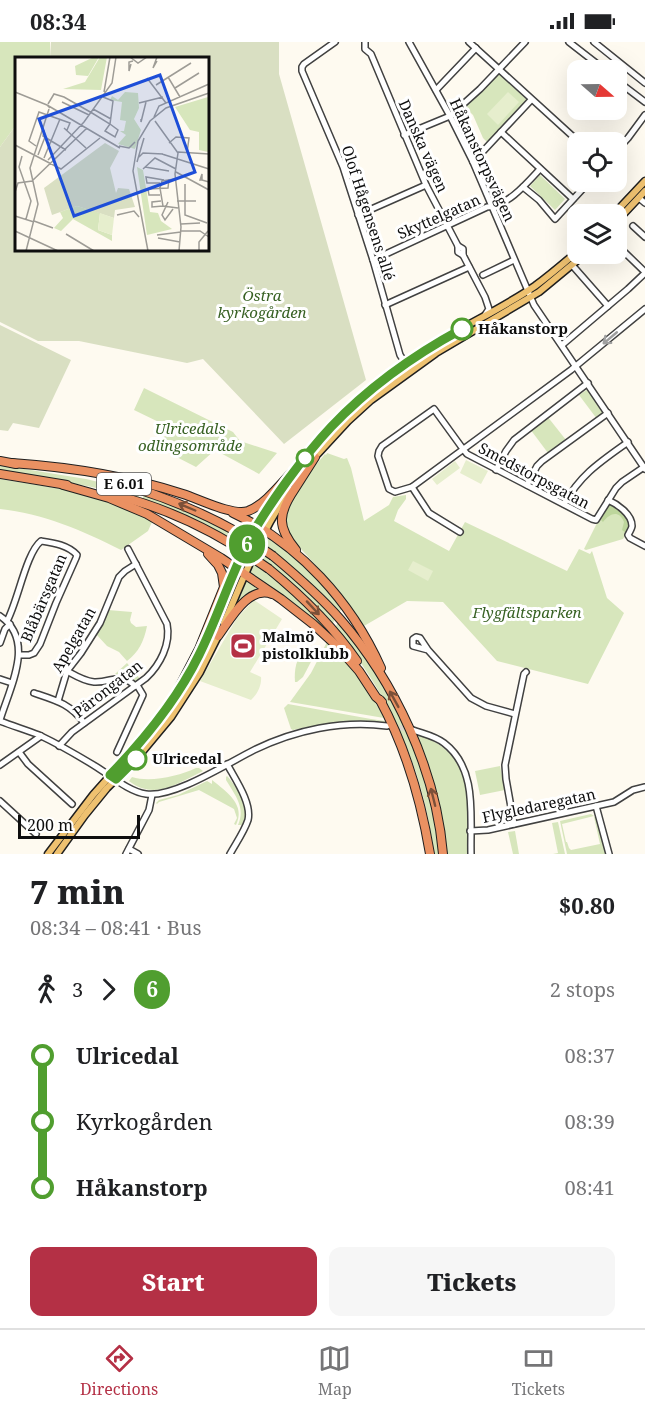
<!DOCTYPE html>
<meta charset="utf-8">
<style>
body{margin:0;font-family:"Noto Serif",serif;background:#f6f6f6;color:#202124;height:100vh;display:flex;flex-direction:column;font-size:22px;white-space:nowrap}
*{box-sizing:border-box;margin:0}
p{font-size:20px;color:#757577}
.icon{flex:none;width:33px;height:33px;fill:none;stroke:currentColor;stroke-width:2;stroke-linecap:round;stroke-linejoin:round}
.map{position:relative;height:812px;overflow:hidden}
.drawer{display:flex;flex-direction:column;background:#fff;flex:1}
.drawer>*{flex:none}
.badge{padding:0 12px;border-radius:20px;font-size:21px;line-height:39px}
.needle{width:39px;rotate:110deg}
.buttons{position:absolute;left:567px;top:18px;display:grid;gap:12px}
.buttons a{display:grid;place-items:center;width:60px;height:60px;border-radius:12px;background:#fff;box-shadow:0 6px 24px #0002;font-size:30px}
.scale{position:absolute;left:18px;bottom:15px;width:122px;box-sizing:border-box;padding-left:6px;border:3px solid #0e0e0e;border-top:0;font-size:16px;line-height:21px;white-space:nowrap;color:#0e0e0e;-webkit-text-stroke:4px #fff;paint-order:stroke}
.map>.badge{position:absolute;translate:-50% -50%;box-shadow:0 0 0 3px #fff}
.legs{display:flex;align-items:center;gap:9px;height:66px;padding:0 30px;font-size:20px}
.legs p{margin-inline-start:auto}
.head{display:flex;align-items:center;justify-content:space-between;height:102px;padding:0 30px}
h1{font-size:33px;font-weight:800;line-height:45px}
.cta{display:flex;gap:12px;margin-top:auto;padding:12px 30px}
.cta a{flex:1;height:69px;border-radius:12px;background:#b43045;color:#fff;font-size:24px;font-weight:800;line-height:69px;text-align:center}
.cta a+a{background:#f6f6f6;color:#202124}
ul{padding:0 30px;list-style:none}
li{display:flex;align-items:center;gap:21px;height:66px;font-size:22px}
li i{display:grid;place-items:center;width:9px;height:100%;margin:0 8px;background:currentColor}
li i::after{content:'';width:15px;height:15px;margin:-8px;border:4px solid;border-radius:50%;background:#fff}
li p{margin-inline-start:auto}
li:first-child i{background:linear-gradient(#0000 50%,currentColor 0)}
li:last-child i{background:linear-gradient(currentColor 50%,#0000 0)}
.status{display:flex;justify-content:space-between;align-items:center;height:42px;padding:0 30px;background:#fff;direction:ltr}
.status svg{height:16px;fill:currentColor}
.tab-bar{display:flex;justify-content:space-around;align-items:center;height:84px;border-top:2px solid #e0e0e0;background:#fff;font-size:16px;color:#757577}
.tab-bar a{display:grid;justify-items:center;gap:3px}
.tab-bar .current{color:#b43045}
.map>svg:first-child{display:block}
.green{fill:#d7e6bc}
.forest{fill:#bdd69c}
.cemetery{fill:#d9dfc2}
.pitch{fill:#e6eecd}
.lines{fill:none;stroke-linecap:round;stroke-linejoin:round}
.minor-tunnel{stroke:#dad7ce;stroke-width:5;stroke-dasharray:5 2.5;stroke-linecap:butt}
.minor-casing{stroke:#414141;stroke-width:8}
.major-casing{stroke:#1f1f1f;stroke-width:9}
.highway-casing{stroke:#1f1f1f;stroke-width:10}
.minor{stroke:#fff;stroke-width:5}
.major{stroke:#eec170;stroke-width:6}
.highway{stroke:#ea9162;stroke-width:8}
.highway-bridge-casing{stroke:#1f1f1f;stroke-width:10;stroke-linecap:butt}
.highway-bridge{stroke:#ea9162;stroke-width:8}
.oneway{stroke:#9f9f9f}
.oneway2{stroke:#7c5038}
.line-1-casing{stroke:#fff;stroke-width:14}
.line-1{stroke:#509e2f;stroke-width:9}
.stop-1-dot{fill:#fff;stroke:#509e2f;stroke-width:3}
.labels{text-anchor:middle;stroke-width:6;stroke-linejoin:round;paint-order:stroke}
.shield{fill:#fff;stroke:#565656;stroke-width:1.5}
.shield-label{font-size:14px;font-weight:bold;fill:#0e0e0e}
.street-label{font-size:15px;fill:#0e0e0e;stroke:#fff}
.park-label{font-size:15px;font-style:italic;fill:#376123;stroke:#fff}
.stop-label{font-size:15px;font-weight:bold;fill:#0e0e0e;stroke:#fff;text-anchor:start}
.poi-label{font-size:15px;font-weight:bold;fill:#0e0e0e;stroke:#fff;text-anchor:start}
.inset-road{fill:none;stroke:#9e9c96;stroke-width:1.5}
.view{fill:#1d4ed8;fill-opacity:0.15;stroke:#1d4ed8;stroke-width:3}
.inset-edge{fill:none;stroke:#0e0e0e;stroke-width:3}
</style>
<div class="status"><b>08:34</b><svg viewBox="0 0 49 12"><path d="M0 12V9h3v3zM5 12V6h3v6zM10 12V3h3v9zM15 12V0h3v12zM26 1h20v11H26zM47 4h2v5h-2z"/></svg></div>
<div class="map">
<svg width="645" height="812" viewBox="0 0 645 812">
<rect width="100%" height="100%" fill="#fefaf0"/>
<g class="green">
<polygon points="0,0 50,0 50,16 16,16 16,83 0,105"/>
<polygon points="498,31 528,59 488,101 483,96 473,73 464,64"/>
<polygon points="540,133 565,157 555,168 530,144"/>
<polygon points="144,346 233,390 240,399 277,411 259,432 215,408 196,425 159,406 169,385 134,368"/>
<polygon points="588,347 606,371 597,377 579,353"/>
<polygon points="547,374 566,398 548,411 530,387"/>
<polygon points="327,411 344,417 347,416 351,426 364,479 389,463 393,455 406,453 406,457 398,468 394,479 449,509 465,480 567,529 579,507 590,512 592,509 607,556 624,571 588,642 497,619 443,560 407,559 364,584 340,550 301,507 287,489 285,482 286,468 309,431 325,412 326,413"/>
<path d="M 0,423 L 86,437 L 140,450 L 138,456 C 93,444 47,436 0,429 Z"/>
<path d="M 0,437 L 68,448 L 127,465 L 152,480 L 148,489 L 121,508 C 84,489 42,471 0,467 Z"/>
<path d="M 144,452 C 179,465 213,479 245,499 L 242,505 L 142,458 Z"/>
<polygon points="607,461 621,468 629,486 623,497 586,508 584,507"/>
<path d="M 268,494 L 309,526 L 342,566 L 339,571 C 316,546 291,524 263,503 Z"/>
<polygon points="261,509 308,548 335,577 332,583 258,515"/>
<path d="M 254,521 C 288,546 318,574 343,607 L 250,531 Z"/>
<polygon points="246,537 262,548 230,575"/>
<path d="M 108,568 L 132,570 L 130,578 L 131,581 L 136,585 L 147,584 C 144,599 139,610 127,619 L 119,610 L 107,604 L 96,592 Z"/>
<path d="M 338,580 C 355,602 372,623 386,647 C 416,697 433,755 441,812 L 434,812 C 423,724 390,655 335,586 Z"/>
<path d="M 327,600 C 351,624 368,646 384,676 L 290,660 L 311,631 Z"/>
<path d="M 305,607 L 311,609 L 313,616 L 303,635 L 297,640 L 295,640 C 294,628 296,616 305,607 Z"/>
<polygon points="127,621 141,638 135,639 127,634 115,632"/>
<path d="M 288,662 L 371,677 L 385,679 L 385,680 C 353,679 324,681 293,688 L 291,687 L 284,666 Z"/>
<path d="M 416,692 C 477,711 467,760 468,812 L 447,812 C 443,770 431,731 416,692 Z"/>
<polygon points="500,724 505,748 480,753 475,729"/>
<path d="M 196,726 L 199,726 L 203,729 C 178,741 155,759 129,739 L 132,735 C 150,741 179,734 196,726 Z"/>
<path d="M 227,734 C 238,746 252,768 242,783 L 238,783 C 246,766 235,753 226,738 L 226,735 Z"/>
<path d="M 212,738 C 227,750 246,763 236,783 L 234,782 L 237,776 L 234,767 L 199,748 L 159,760 L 157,762 L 156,761 L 159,758 L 178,753 L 207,739 L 212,742 Z"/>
<polygon points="591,772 594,774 562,782 566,800 567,800 569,806 571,808 600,802 594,775 597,774 606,812 567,812 560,779"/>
<polygon points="558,780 565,812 553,812 558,811 552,781"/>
<polygon points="515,789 519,812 513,812 508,790"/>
</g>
<path class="forest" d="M 609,462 C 616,464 630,473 631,482 C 631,484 628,489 626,491 L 622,488 L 624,480 C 619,468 610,471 603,480 L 601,478 Z"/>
<g class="cemetery">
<polygon points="51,0 279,0 279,32 366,338 284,402 203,317 187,321 79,299 38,299 0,280 0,105 16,83 16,207 207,207 207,16 50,16"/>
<polygon points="0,283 71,318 39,386 13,381 8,389 0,388"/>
</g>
<g class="pitch">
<polygon points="508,50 519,60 498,83 487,72"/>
<polygon points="466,418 488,429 481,442 460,431"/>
<polygon points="455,419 460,426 437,443 432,437"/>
<polygon points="413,519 433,529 428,539 408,528"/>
<path d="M 254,558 L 282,577 L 250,630 L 261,635 C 262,643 257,653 251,658 L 200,639 L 237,576 Z"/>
</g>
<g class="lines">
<polyline class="minor-tunnel" points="392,684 412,688"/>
<defs>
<g id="minor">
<polyline points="335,0 304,22 302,25 302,29 343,125 373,218 400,313 406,322"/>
<polyline points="365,0 365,7 371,12 426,143 458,204 458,210 463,213"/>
<polyline points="409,0 450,74 473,120 534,263 645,427"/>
<polyline points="469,0 579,100"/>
<polyline points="569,0 605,28"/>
<polyline points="594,0 645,41"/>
<polyline points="616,38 645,60"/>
<polyline points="436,48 476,6"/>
<polyline points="501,90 573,157"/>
<polyline points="404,93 450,74 480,47 525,0"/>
<polyline points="616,109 628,96 645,73"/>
<polyline points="473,120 531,58"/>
<polyline points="523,145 539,158 555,177 589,140"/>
<polyline points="639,156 645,161"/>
<polyline points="358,173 426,143"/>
<polyline points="633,184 645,195"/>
<polyline points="616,202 645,230"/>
<polyline points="458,204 463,207 463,213 485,255 489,267 485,273"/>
<path d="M 373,218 L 487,165 C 507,165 528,140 540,127"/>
<polyline points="572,223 608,264"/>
<polyline points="483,233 514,218"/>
<polyline points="385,263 469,225"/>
<polyline points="562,303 628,247 645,231"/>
<polyline points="644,425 622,440 616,446 596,478 592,477 467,412 463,407 434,367 382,404 379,409 378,414 389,447 395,450 412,445 571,328 645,267"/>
<polyline points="496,428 506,409 514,398 588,341"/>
<polyline points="527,443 537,424 542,419 608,371"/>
<polyline points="412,445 429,471 460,490"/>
<path d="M 608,458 C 617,462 632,472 632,484 C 632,486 629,491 628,493 L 630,496 L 645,504"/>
<path d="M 564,462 C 581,432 600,420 628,400"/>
<path d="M 0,574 C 36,598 10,645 0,678"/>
<path d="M 7,579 C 18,559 26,511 41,499 C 54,501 68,503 77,513 L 76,516 L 56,561 L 40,602 L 34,611 L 29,613 L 19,613"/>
<polyline points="0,601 5,587 10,582"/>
<polyline points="428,608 420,596 416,595 413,597 413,604 428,608 471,656 486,664 515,672"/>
<path d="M 67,629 C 76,634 84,639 94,640 C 112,641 120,629 135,644"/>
<polyline points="0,637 12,641"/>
<path d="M 34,651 C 55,658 71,662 84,681"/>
<polyline points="58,659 67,629 81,611 100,581 119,535 125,529 136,522"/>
<path d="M 0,679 C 13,684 26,688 39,693 C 58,702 77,713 95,724 C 110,733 129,750 146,752 C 174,756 228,721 254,708 C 295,688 342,678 387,684"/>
<path d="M 413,688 C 424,692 435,694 444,701 C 478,727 470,774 471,812"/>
<path d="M 59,704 L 72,690 L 146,636 C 160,623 171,602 167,582 L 128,507"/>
<polyline points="19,710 28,722 72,762"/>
<polyline points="117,710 143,653 137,643"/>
<path d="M 227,722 C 235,737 252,761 248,778 C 244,790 236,801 230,812"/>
<polyline points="0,723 41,694"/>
<polyline points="0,759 36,792"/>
<polyline points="596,764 609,812"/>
<polyline points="514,782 506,737 505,723 524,632 526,630"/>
<polyline points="470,789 488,788 614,760 633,748 645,745"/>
<polyline points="129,807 138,812"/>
<polyline points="126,812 149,768 152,753"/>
</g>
<g id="major">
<polyline points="614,172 645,139"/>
<polyline points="616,180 645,149"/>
<polyline points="312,418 348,379 371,358 436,311 539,250 585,212"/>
<path d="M 297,426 C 340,369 392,329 452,292 C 480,276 509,262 535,244 C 550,233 564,221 578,209"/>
<path d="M 217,573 C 224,556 230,537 238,520 C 250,493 266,468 283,444"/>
<path d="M 224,581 C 244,536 261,488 290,448"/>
<polyline points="48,812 93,753 149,690 175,654"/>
<polyline points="57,812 85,773 107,746 136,717 171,675 200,630 220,590"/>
</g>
<g id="highway">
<polyline points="0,419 16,422"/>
<path d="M 12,421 C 69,425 128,434 183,452 C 199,457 232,474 248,469 C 267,462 284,437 299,423"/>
<polyline points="0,432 67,443"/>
<path d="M 104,438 C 152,449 196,467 239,491"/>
<polyline points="63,443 109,456 147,472 221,516 281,557 313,582 337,604 359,629 376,655 382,660"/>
<path d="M 114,453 C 156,463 197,481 235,504"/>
<path d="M 233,471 C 299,502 351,559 381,626"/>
<path d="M 296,508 C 277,485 278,472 294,448 C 301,437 308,426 315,415"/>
<path d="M 273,514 C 297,534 320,554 340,577 C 395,640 436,728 443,812"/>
<path d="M 269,527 C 302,554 333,584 357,619"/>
<path d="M 218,594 C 230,578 248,543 272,552"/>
<polyline points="173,657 199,607 224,545 222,531 218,523 208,512"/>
<path d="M 380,658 C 406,706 421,758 430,812"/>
</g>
</defs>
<use href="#minor" class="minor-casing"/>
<use href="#major" class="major-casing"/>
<use href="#highway" class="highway-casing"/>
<use href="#minor" class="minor"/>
<use href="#major" class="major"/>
<use href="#highway" class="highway"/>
<defs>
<g id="highway-bridge">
<polyline points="239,491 273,514"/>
<polyline points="235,504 269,527"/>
</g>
</defs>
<use href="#highway-bridge" class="highway-bridge-casing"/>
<use href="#highway-bridge" class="highway-bridge"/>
</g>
<defs><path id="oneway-shaft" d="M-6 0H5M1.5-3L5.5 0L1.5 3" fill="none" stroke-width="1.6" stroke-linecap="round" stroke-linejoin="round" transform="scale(1.5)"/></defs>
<use class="oneway" href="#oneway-shaft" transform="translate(610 296) rotate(140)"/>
<g class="oneway2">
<use href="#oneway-shaft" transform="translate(187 465) rotate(-157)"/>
<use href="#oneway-shaft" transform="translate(313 566) rotate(47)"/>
<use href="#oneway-shaft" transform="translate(394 657) rotate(-119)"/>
<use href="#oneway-shaft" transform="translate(433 755) rotate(-104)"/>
</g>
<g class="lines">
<defs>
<path id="line-1" d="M 136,717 L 116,737 L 110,733 C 144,698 177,658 199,613 C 218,575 230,534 250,496 C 261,476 274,457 287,439 C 301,420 315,402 331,385 C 368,346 414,313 462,287"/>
</defs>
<use href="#line-1" class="line-1-casing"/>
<use href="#line-1" class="line-1"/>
</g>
<defs>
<symbol id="stadium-square" viewBox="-11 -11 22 22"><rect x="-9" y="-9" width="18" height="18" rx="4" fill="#b43045" stroke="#fff"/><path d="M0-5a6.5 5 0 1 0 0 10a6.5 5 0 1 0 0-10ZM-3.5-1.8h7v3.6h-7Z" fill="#fff"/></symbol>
</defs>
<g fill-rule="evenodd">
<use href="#stadium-square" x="228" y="589" width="30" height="30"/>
</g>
<g class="stop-1-dot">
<circle cx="462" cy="287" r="10"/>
<circle cx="305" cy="416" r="8"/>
<circle cx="136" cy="717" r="10"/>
</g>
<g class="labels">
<rect class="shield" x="97" y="431" width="54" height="22" rx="4.5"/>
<g class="shield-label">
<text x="124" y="447">E 6.01</text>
</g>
<g class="street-label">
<text transform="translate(423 104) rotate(66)" y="5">Danska vägen</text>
<text transform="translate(482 118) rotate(65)" y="5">Håkanstorpsvägen</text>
<text transform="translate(368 171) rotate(72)" y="5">Olof Hågensens allé</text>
<text transform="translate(439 175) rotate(-24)" y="5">Skyttelgatan</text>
<text transform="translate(534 434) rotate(28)" y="5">Smedstorpsgatan</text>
<text transform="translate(44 556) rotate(-67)" y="5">Blåbärsgatan</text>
<text transform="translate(74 598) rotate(-60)" y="5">Apelgatan</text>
<text transform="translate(108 647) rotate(-38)" y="5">Pärongatan</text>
<text transform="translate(539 764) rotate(-12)" y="5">Flygledaregatan</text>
</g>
<g class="park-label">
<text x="262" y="259">Östra<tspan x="262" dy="17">kyrkogården</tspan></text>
<text x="190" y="392">Ulricedals<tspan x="190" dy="17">odlingsområde</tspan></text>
<text x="527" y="576">Flygfältsparken</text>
</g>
<g class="stop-label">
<text x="478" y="292">Håkanstorp</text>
<text x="152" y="722">Ulricedal</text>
</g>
<g class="poi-label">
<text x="262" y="600">Malmö<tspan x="262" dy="17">pistolklubb</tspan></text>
</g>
</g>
<g transform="translate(15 15)">
<rect width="194" height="194" fill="#fefaf0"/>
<path d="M 79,0 L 84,0 L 73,19 L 61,18 L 60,9 ZM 85,0 L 92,0 L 86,33 L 48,32 L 70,25 ZM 110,35 L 123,36 L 124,51 L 119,62 L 126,73 L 120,92 L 103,87 L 111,78 L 105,74 L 109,74 L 111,64 L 105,63 L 107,45 L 95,43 L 97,39 L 103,43 ZM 193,40 L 193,95 L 184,93 L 184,75 L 175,73 L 160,50 ZM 122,110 L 128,113 L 135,155 L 143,156 L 146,164 L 157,172 L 132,178 ZM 62,149 L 85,156 L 83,173 L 97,178 L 97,184 L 58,162 L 46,174 L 39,171 L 48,161 L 45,155 Z" fill="#d7e6bc"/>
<path d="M 90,86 L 104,94 L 95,111 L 101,136 L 103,131 L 114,132 L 120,150 L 100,153 L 99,161 L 62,149 L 37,158 L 29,131 Z" fill="#d9dfc2"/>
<path d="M 85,156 L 99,161 L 97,178 L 83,173 Z" fill="#e6eecd"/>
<path class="inset-road" d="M 115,0 L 123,6 L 132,0M 142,4 L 138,11 L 142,0M 116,7 L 114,14 L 114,5 L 118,4M 153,20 L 165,40M 132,21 L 151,46M 141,28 L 176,6M 160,31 L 184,16M 0,35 L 32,48M 89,35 L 95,0M 47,45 L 74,58M 124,46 L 148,40M 33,47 L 39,37 L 49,40 L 77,56 L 95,67 L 103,73 L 100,80 L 90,74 L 95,67 L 98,44 L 88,40M 35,51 L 32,48 L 105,91M 78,52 L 96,62M 139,60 L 144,49 L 194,27M 126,62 L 126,65 L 131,45M 140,64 L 163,96 L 160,117 L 166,170 L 164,194M 49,71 L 71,91M 29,73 L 28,79 L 51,93M 154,86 L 161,80 L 174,81 L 172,96M 0,88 L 46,112 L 85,81M 21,89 L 14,84 L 24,55 L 55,66 L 52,73M 104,89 L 114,91 L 120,85M 163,95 L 194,97M 147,97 L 194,112M 23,98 L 30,80M 7,99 L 4,110 L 16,144 L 11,162M 124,100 L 128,96 L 148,97M 29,101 L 45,62M 33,103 L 69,65 L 97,26 L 101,0M 122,105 L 129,81M 130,110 L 154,114M 128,112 L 140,101 L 161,112M 161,115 L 194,133M 160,122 L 147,124 L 145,131 L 148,149 L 163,151M 187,123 L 187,117 L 185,123 L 187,123 L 194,125M 145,126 L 132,126 L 131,120 L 149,123M 170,127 L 170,158 L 192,166M 0,135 L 3,126 L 17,124 L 72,71M 145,138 L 134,138 L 133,132 L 153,131 L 154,122M 146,144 L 137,145 L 137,150 L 148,149M 162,144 L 181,144M 153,145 L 147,158 L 150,163 L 158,152M 102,158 L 119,154 L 124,160M 0,159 L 19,165M 19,164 L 38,171M 166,167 L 185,166M 0,174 L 43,194M 166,174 L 185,174 L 194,180M 51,177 L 79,194M 142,178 L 166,175M 143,181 L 165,185M 11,194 L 23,147 L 15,111 L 34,52M 133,194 L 118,114 L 123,84 L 135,64 L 151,51 L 194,36M 184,194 L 184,185 L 193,174"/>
<path class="view" d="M 145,18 L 180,115 L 59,159 L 24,62 Z"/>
<rect width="194" height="194" class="inset-edge"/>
</g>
</svg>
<div class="buttons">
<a><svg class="needle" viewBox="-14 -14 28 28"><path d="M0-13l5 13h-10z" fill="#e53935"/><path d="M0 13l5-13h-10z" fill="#757577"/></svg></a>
<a><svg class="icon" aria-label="locate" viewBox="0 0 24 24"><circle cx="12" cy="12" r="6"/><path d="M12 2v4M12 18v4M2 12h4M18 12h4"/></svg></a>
<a><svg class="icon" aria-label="layers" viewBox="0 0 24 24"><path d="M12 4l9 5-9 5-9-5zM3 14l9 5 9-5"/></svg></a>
</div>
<div class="scale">200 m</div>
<b class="badge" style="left:247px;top:502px;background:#509e2f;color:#fff">6</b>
</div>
<section class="drawer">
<div class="head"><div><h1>7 min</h1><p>08:34 – 08:41 · Bus</p></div><b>$0.80</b></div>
<div class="legs"><svg class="icon" aria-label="walk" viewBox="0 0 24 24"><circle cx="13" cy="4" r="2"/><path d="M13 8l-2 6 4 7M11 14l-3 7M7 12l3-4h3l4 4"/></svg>3<svg class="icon" aria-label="forward" viewBox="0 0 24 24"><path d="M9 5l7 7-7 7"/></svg><b class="badge" style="background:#509e2f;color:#fff">6</b><p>2 stops</p></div>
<ul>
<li><i style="color:#509e2f"></i><b>Ulricedal</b><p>08:37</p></li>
<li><i style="color:#509e2f"></i><span>Kyrkogården</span><p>08:39</p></li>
<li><i style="color:#509e2f"></i><b>Håkanstorp</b><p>08:41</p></li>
</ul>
<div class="cta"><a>Start</a><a>Tickets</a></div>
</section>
<nav class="tab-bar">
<a class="current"><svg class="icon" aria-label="directions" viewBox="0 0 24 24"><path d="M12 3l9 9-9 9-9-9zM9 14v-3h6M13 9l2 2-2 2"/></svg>Directions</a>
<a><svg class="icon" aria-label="map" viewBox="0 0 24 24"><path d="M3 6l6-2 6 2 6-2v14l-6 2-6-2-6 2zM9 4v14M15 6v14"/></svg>Map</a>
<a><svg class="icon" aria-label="tickets" viewBox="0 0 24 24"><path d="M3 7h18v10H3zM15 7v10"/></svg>Tickets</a>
</nav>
